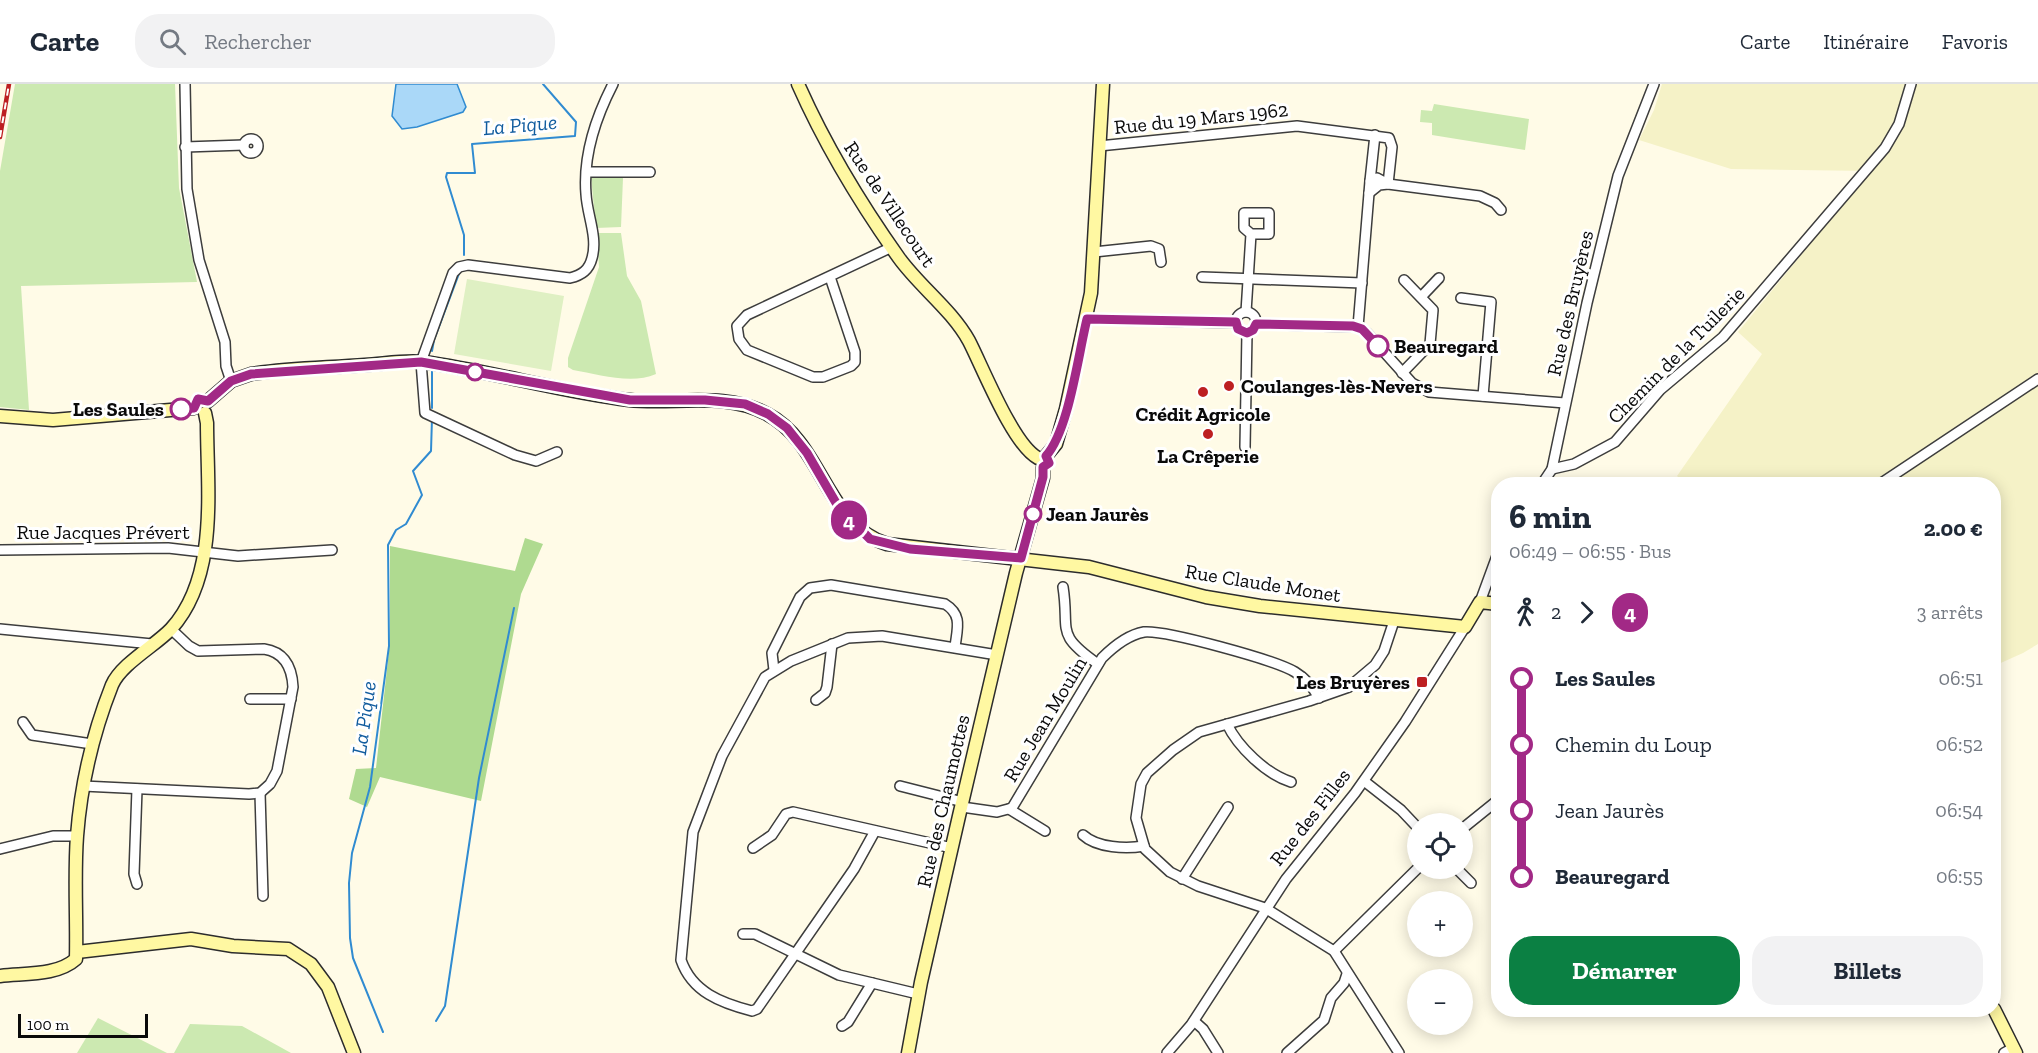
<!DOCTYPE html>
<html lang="fr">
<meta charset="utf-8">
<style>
body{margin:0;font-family:"Zilla Slab",serif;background:#f2f2f3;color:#1f2937;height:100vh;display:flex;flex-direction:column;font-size:22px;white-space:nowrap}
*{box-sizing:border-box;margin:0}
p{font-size:20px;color:#747a83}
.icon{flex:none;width:33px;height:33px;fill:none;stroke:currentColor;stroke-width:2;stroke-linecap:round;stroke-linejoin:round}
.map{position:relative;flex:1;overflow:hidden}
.side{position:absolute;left:1491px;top:393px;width:510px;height:540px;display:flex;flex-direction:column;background:#fff;border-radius:24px;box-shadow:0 3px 15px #0003}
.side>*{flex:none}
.badge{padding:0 12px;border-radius:20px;font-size:21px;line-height:39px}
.tools{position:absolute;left:1407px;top:729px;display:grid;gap:12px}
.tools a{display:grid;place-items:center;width:66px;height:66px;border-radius:50%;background:#fff;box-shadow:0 3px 15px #0003;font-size:30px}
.scale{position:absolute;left:18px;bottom:15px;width:130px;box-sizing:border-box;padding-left:6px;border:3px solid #0a0a0a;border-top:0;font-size:16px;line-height:21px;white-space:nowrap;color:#0a0a0a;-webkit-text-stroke:4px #fff;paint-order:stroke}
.map>.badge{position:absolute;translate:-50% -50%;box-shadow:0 0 0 3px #fff}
.legs{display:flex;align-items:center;gap:9px;height:66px;padding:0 18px;font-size:20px}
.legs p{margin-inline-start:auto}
.headline{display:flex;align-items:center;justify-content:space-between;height:102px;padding:0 18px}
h1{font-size:33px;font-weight:800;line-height:45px}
.action{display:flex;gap:12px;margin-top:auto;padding:12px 18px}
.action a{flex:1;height:69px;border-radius:24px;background:#0b8043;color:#fff;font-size:24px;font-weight:800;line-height:69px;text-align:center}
.action a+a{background:#f2f2f3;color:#1f2937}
ul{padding:0 18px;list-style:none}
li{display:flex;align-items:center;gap:21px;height:66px;font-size:22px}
li i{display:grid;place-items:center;width:9px;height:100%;margin:0 8px;background:currentColor}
li i::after{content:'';width:15px;height:15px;margin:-8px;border:4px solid;border-radius:50%;background:#fff}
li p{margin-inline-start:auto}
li:first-child i{background:linear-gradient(#0000 50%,currentColor 0)}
li:last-child i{background:linear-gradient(currentColor 50%,#0000 0)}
header{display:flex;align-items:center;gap:36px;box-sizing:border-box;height:84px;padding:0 30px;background:#fff;border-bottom:2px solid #e0e1e3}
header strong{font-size:28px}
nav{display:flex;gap:33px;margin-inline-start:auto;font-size:21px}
.search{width:420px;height:54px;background:#f2f2f3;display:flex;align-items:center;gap:15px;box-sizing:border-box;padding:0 21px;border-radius:24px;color:#747a83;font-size:22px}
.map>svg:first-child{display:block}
.farmland{fill:#f5f2c7}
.green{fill:#cce9b1}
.forest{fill:#afda90}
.pitch{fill:#dff0c3}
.water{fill:#aad8f8;stroke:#308bd1;stroke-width:1.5}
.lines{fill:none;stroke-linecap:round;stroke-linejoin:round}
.stream{stroke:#308bd1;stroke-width:2}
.street-casing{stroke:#3d3d3d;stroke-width:12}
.secondary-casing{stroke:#2c2c2c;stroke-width:15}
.street{stroke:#fff;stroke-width:9}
.secondary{stroke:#fff8a2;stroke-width:12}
.rail-casing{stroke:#bd1f22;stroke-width:4.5}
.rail{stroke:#fff;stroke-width:2;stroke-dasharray:7;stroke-linecap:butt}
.line-1-casing{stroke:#fff;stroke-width:14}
.line-1{stroke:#a22986;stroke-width:9}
.stop-1-dot{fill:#fff;stroke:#a22986;stroke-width:3}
.poi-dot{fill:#bd1f22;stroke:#fff;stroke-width:2}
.labels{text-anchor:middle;stroke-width:6;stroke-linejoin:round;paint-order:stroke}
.street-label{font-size:20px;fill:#0a0a0a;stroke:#fff}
.stop-label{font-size:20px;font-weight:bold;fill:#0a0a0a;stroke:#fff;text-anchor:start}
.poi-label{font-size:20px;font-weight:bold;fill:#0a0a0a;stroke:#fff}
.water-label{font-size:21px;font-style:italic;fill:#115c9e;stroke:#fff}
</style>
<header>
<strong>Carte</strong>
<div class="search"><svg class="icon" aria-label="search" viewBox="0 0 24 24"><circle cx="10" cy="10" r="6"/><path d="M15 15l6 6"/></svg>Rechercher</div>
<nav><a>Carte</a><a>Itinéraire</a><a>Favoris</a></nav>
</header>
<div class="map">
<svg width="2038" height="969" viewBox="0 0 2038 969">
<rect width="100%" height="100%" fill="#fffbe7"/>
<polygon class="farmland" points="1662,0 2038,0 2038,560 2023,569 1994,582 1994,400 1686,400 1677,392 1762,270 1738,248 1870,87 1731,85 1639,56 1654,26"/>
<g class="green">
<polygon points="15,0 175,0 179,104 197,198 21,202 29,326 0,323 0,87"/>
<polygon points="1434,20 1529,35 1525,66 1432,51 1432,39 1420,38 1421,26 1432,27"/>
<polygon points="591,93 623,94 621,143 596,144"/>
<path d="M 597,149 L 621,149 L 627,192 L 641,217 L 656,290 C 631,301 598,290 573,286 L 568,283 L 568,274 L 599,183 Z"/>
<polygon points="98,934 167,969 77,969"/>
<polygon points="190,940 242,942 291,969 174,969"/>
</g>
<polygon class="forest" points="525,454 543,460 521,510 481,717 380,693 367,723 349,715 356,685 376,684 390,558 390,462 515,487"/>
<polygon class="pitch" points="467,195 564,212 551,287 454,270"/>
<polygon class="water" points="396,0 457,0 466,23 463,28 417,43 402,45 392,32"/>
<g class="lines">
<g class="stream">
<polyline points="464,171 464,151 446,93 447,89 475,89 472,60 575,52 576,38 543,0"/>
<polyline points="432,267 434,256 460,187"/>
<polyline points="432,287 432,324"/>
<polyline points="436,937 445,922 479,694 514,524"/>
<polyline points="383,948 353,874 350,854 349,799 352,769 370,703 389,562 388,461 396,446 406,440 422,411 413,387 431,367 432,334"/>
</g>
<defs>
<g id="street">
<polyline points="185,0 187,105 199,176 225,258 226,282 231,297"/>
<circle cx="251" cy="62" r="7"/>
<polyline points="1099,62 1297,42 1389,54 1392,63 1388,100 1379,101 1369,109"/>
<polyline points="185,63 244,61"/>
<polyline points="587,88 650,88"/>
<polyline points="1370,97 1375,51"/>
<polyline points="1094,168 1151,162 1159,165 1161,178"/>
<polyline points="830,193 855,268 855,278 851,282 823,293 813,293 747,266 739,255 737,242 747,231 892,163"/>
<polyline points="1202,193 1362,199"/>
<polyline points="1421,213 1439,194"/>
<polyline points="1461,214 1491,218 1483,312"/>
<circle cx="1246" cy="238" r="10"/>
<polyline points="1246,228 1251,150 1269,150 1269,129 1244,129 1244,144 1251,150"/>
<polyline points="1087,235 1236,239"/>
<polyline points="1256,240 1358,243 1367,249 1412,299 1429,308 1565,319"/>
<polyline points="1358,243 1370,97 1377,94 1388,100 1480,112 1495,119 1501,126"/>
<polyline points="1402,289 1430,260 1433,226 1404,196"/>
<polyline points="1245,363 1247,248"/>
<path d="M 557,368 L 536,377 L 515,371 L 425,329 L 421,278 L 453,189 L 459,183 L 468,181 L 570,194 C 582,191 589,186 592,174 C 598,153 587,131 586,110 C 583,73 596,33 613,0"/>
<polyline points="1552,385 1574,380 1615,358 1660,306 1723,253 1885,64 1899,40 1911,0"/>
<polyline points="1542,400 1552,385 1587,219 1618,92 1654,0"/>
<polyline points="1880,400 2038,295"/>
<polyline points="0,466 168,464 238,472 332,466"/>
<path d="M 1063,503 C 1070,548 1054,549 1098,580"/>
<polyline points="1480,518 1498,469"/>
<polyline points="1394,537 1384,567 1375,581 1349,603 1309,617 1199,648 1173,666 1147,689 1141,700 1136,734 1145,765 1170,788 1198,802 1265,824 1334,867 1399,969"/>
<polyline points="0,545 152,560"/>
<path d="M 774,586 L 772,569 L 800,513 L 810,504 L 831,501 L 945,520 C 963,531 957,545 955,563"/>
<polyline points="250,615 291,615"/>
<polyline points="816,616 825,609 827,603 832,560"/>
<polyline points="23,638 32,651 92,660"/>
<path d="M 1227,640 C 1238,663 1266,690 1291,698"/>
<polyline points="1364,697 1401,726 1418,744"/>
<path d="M 83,702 L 249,710 L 260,709 L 270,700 L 277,687 L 293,603 C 292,583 284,568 264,565 L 198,567 L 189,562 L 171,545"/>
<polyline points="900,702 963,718"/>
<polyline points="137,705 134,790 137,800"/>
<polyline points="260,709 263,812"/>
<path d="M 962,723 L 997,728 L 1012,724 L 1102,574 C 1113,563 1127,551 1144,548 C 1166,546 1275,576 1295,588 C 1305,594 1313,603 1319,614"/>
<polyline points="1009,725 1045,747"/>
<polyline points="1462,745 1498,716"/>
<path d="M 875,747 L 854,785 L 757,925 L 752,927 C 721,919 692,908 681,876 L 693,748 L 722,672 L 765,593 L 791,577 L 848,554 L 882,552 L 997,571"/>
<path d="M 1083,751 C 1097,764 1126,765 1144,762"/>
<polyline points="753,764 772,751 786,730 793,728 952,764"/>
<polyline points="0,765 53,752 77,752"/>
<polyline points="1456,784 1471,799"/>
<polyline points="1182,795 1228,723"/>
<polyline points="743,850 755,850 839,891 918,910"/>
<polyline points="1334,867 1418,784"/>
<polyline points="1194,937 1203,945 1218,969"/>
<polyline points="842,942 848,938 872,899"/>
<polyline points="1167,969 1191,941 1286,795 1355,709 1405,638 1465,543"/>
<polyline points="1287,969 1324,936 1331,914 1344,899 1347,890"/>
<polyline points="2004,969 2013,964"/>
</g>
<g id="secondary">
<path d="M 798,0 C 825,61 860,119 899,174 C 920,203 951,225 969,257 C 983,284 1013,361 1038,374"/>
<path d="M 208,317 L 231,297 L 251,290 C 289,284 327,284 365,281 C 383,280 405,276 423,278 C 492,287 560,308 629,316 C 674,321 725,307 767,330 C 823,359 825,440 887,460 L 1089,483 L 1206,513 L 1260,522 L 1465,543 L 1480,518 L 1498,520"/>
<polyline points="0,332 53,336 194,324"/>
<polyline points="1046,372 1056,360 1066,325 1091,209 1103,0"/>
<polyline points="77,868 191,855 233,862 288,865 311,880 328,903 354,969"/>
<path d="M 0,892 C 25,889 57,892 76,875 C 77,834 74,792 77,752 C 81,700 93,649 112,601 C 121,580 156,561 171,545 C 219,492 207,405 207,339 L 205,329"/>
<polyline points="1994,925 2016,969"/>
<polyline points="908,969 921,898 959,732 1016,489 1043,394 1043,383"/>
</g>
</defs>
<use href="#street" class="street-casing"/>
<use href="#secondary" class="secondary-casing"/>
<use href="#street" class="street"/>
<use href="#secondary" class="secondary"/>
<defs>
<polyline id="rail" points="0,53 9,0"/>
</defs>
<use href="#rail" class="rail-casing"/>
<use href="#rail" class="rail"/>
</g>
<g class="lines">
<defs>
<path id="line-1" d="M 181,325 L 194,324 L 198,315 L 208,317 L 231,297 L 251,290 L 421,278 L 630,316 L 705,316 L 745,320 L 768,330 L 787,344 L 807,369 L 839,424 L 870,455 L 910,465 L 1021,474 L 1043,393 L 1043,383 L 1049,379 L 1046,372 C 1069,346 1078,271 1087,235 L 1236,238 L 1238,245 L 1247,249 L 1253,246 L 1256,240 L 1353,242 L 1362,245 L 1378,262"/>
</defs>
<use href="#line-1" class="line-1-casing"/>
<use href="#line-1" class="line-1"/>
</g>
<g class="stop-1-dot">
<circle cx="1378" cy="262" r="10"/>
<circle cx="475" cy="288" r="8"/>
<circle cx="181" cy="325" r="10"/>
<circle cx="1033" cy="430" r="8"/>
</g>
<g class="poi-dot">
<circle cx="1229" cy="302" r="6"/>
<circle cx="1203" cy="308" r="6"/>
<circle cx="1208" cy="350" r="6"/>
<rect x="1416" y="592" width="12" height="12" rx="3"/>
</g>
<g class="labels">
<g class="street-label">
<text transform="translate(1201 34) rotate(-6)" y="7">Rue du 19 Mars 1962</text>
<text transform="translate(890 120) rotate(56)" y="7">Rue de Villecourt</text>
<text transform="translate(1570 219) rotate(-77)" y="7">Rue des Bruyères</text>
<text transform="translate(1676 271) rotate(-45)" y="7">Chemin de la Tuilerie</text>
<text x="103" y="455">Rue Jacques Prévert</text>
<text transform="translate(1263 499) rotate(9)" y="7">Rue Claude Monet</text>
<text transform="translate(1045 635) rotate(-59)" y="7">Rue Jean Moulin</text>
<text transform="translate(943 717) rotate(-77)" y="7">Rue des Chaumottes</text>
<text transform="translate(1310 733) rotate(-52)" y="7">Rue des Filles</text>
</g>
<g class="stop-label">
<text x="1394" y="269">Beauregard</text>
<text x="164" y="332" text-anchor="end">Les Saules</text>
<text x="1046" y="437">Jean Jaurès</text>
</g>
<g class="poi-label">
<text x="1241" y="309" text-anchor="start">Coulanges-lès-Nevers</text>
<text x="1203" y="337">Crédit Agricole</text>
<text x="1208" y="379">La Crêperie</text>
<text x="1410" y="605" text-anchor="end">Les Bruyères</text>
</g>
<g class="water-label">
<text transform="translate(520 41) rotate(-5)" y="7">La Pique</text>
<text transform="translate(364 634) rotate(-82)" y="7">La Pique</text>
</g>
</g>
</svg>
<div class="tools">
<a><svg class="icon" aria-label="locate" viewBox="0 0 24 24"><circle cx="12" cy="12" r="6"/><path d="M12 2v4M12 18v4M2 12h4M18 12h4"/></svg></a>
<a>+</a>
<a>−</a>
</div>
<div class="scale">100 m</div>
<b class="badge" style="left:849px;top:436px;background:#a22986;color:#fff">4</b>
<section class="side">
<div class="headline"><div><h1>6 min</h1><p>06:49 – 06:55 · Bus</p></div><b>2.00 €</b></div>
<div class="legs"><svg class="icon" aria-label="walk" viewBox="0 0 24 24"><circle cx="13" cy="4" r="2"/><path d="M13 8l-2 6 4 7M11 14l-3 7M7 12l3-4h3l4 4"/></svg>2<svg class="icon" aria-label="forward" viewBox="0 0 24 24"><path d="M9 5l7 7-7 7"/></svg><b class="badge" style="background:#a22986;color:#fff">4</b><p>3 arrêts</p></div>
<ul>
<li><i style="color:#a22986"></i><b>Les Saules</b><p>06:51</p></li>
<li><i style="color:#a22986"></i><span>Chemin du Loup</span><p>06:52</p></li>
<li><i style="color:#a22986"></i><span>Jean Jaurès</span><p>06:54</p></li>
<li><i style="color:#a22986"></i><b>Beauregard</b><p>06:55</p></li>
</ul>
<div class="action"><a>Démarrer</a><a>Billets</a></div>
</section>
</div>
